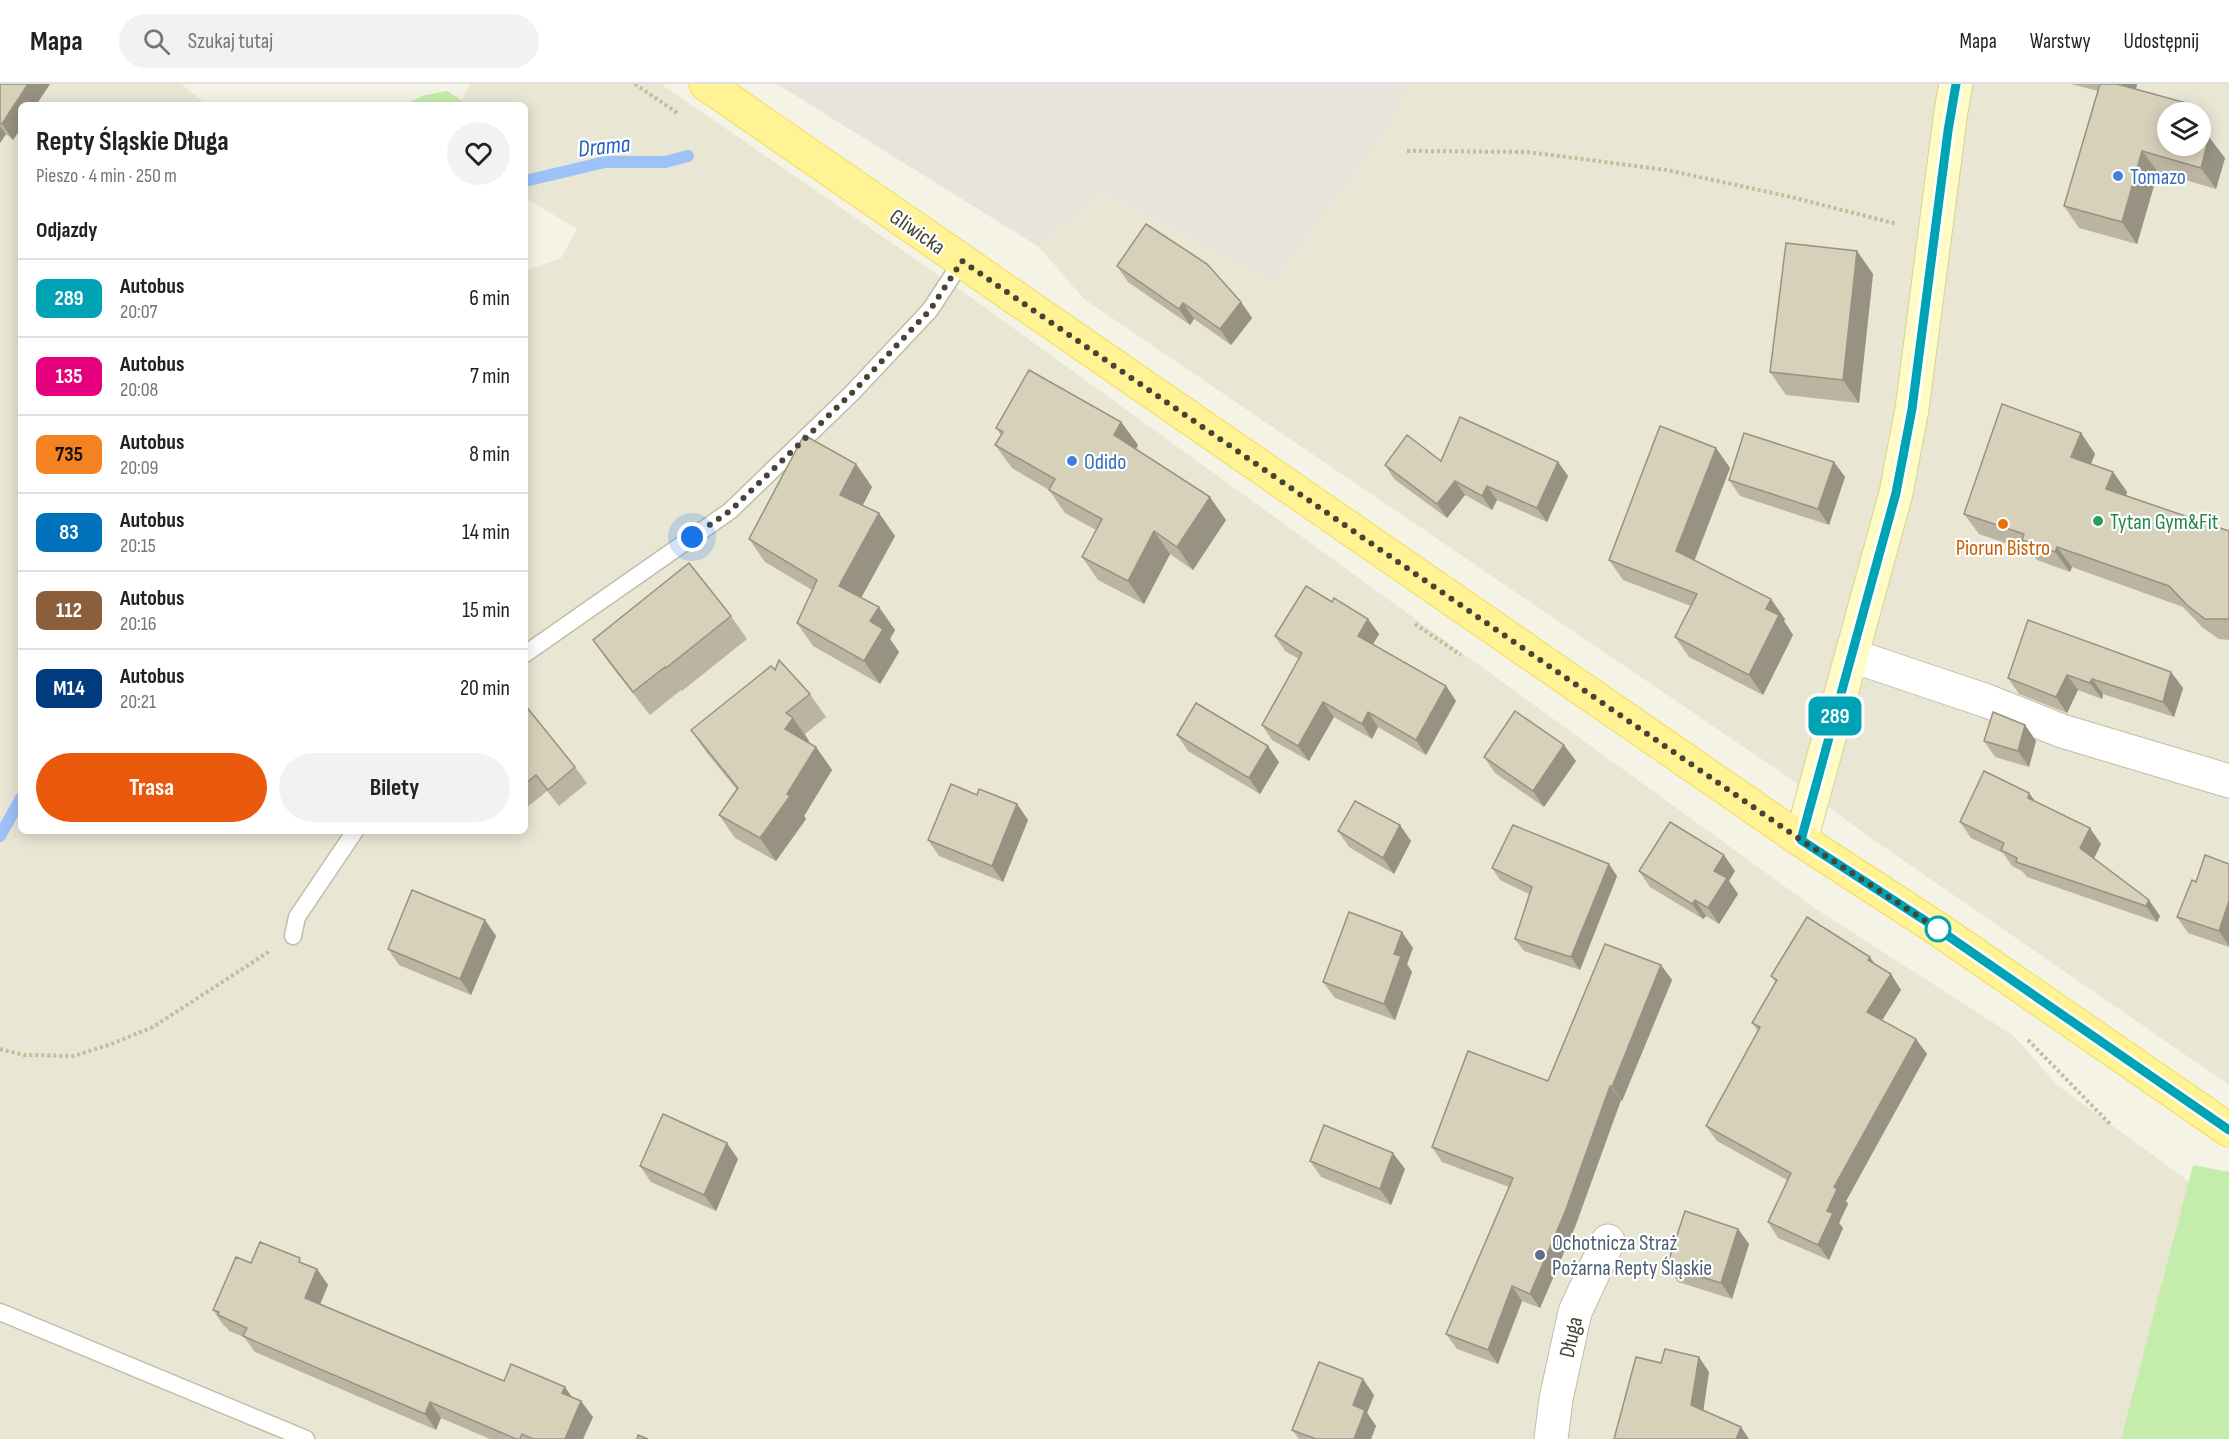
<!DOCTYPE html>
<html lang="pl">
<meta charset="utf-8">
<style>
body{margin:0;font-family:"Sofia Sans Condensed",sans-serif;background:#f2f2f2;color:#222;height:100vh;display:flex;flex-direction:column;font-size:22px;white-space:nowrap}
*{box-sizing:border-box;margin:0}
p{font-size:20px;color:#767676}
.icon{flex:none;width:33px;height:33px;fill:none;stroke:currentColor;stroke-width:2;stroke-linecap:round;stroke-linejoin:round}
.map{position:relative;flex:1;overflow:hidden}
.panel{position:absolute;left:18px;top:18px;width:510px;height:732px;display:flex;flex-direction:column;background:#fff;border-radius:9px;box-shadow:0 3px 15px #0003}
.panel>*{flex:none}
.badge{padding:0 12px;border-radius:9px;font-size:21px;line-height:39px}
.tools{position:absolute;left:2157px;top:18px;display:grid;gap:12px}
.tools a{display:grid;place-items:center;width:54px;height:54px;border-radius:50%;background:#fff;box-shadow:0 3px 15px #0003;font-size:30px}
.you{position:absolute;width:30px;height:30px;margin:-15px;border:4px solid #fff;border-radius:50%;background:#1a73e8;box-shadow:0 0 0 9px #1a73e833}
.map>.badge{position:absolute;translate:-50% -50%;box-shadow:0 0 0 3px #fff}
h2{padding:0 18px;font-size:22px;line-height:54px}
.round{display:grid;place-items:center;flex:none;width:63px;height:63px;border-radius:32px;background:#f2f2f2}
.overview{display:flex;align-items:center;justify-content:space-between;height:102px;padding:0 18px}
h1{font-size:28px;font-weight:700;line-height:45px}
.action{display:flex;gap:12px;margin-top:auto;padding:12px 18px}
.action a{flex:1;height:69px;border-radius:36px;background:#ea580c;color:#fff;font-size:24px;font-weight:700;line-height:69px;text-align:center}
.action a+a{background:#f2f2f2;color:#222}
ul{padding:0;list-style:none}
li{display:flex;align-items:center;gap:18px;height:78px;padding:0 18px;border-top:2px solid #e0e0e0}
li div{flex:1}
li b{display:block;font-size:22px}
li em{font-style:normal}
li .badge{min-width:66px;font-weight:700;text-align:center}
header{display:flex;align-items:center;gap:36px;box-sizing:border-box;height:84px;padding:0 30px;background:#fff;border-bottom:2px solid #e0e0e0}
header strong{font-size:28px}
nav{display:flex;gap:33px;margin-inline-start:auto;font-size:21px}
.search{width:420px;height:54px;background:#f2f2f2;display:flex;align-items:center;gap:15px;box-sizing:border-box;padding:0 21px;border-radius:33px;color:#767676;font-size:22px}
.map>svg:first-child{display:block}
.residential{fill:#e9e6d4;fill-rule:evenodd}
.industrial{fill:#e7e4db}
.green{fill:#c4edab}
.lines{fill:none;stroke-linecap:round;stroke-linejoin:round}
.stream{stroke:#9cc2f8;stroke-width:12}
.lane-casing{stroke:#c1bda8;stroke-width:19}
.street-casing{stroke:#c1bda8;stroke-width:35}
.secondary-casing{stroke:#d9d391;stroke-width:35}
.primary-casing{stroke:#f0dd59;stroke-width:35}
.path{stroke:#c5bd97;stroke-width:4;stroke-dasharray:3 3;stroke-linecap:butt}
.lane{stroke:#fff;stroke-width:16}
.street{stroke:#fff;stroke-width:33}
.secondary{stroke:#fffbc6;stroke-width:33}
.primary{stroke:#fff395;stroke-width:33}
.wall{fill:#bab4a0}
.shaded-wall{fill:#979282}
.building{fill:#d8d1ba;stroke:#979282;stroke-width:1.5}
.line-casing{stroke:#fff;stroke-width:14}
.line{stroke:#00a3b4;stroke-width:9}
.walk{stroke:#484435;stroke-width:6;stroke-dasharray:0 10.8}
.shop-dot{fill:#3f7fe0;stroke:#fff;stroke-width:2}
.leisure-dot{fill:#2e9e5b;stroke:#fff;stroke-width:2}
.food-dot{fill:#e8710a;stroke:#fff;stroke-width:2}
.stop-dot{fill:#fff;stroke:#00a3b4;stroke-width:3}
.service-dot{fill:#5c6f8a;stroke:#fff;stroke-width:2}
.labels{text-anchor:middle;stroke-width:4.5;stroke-linejoin:round;paint-order:stroke}
.shop-label{font-size:22px;fill:#366cbe;stroke:#fff;text-anchor:start}
.street-label{font-size:22px;fill:#484435;stroke:#fff}
.leisure-label{font-size:22px;fill:#27864d;stroke:#fff;text-anchor:start}
.food-label{font-size:22px;fill:#c56008;stroke:#fff}
.service-label{font-size:22px;fill:#4e5e75;stroke:#fff;text-anchor:start}
.water-label{font-size:24px;font-style:italic;fill:#2262c0;stroke:#fff}
</style>
<header>
<strong>Mapa</strong>
<div class="search"><svg class="icon" aria-label="search" viewBox="0 0 24 24"><circle cx="10" cy="10" r="6"/><path d="M15 15l6 6"/></svg>Szukaj tutaj</div>
<nav><a>Mapa</a><a>Warstwy</a><a>Udostępnij</a></nav>
</header>
<div class="map">
<svg width="2229" height="1355" viewBox="0 0 2229 1355">
<rect width="100%" height="100%" fill="#f5f3e6"/>
<g class="residential">
<polygon points="0,0 181,0 207,21 21,21 21,747 525,747 525,187 561,174 577,145 529,116 525,108 525,21 469,21 462,16 470,0 661,0 976,217 1816,825 2014,952 2057,1001 2217,1118 2189,1355 0,1355"/>
<path d="M 1410,0 L 2229,0 L 2229,1001 L 1868,752 L 1785,691 L 1084,215 L 1039,163 L 1102,107 L 1274,197 L 1394,35 ZM 2168,28 L 2200,28 L 2200,62 L 2168,62 Z"/>
</g>
<polygon class="industrial" points="777,0 1410,0 1394,35 1274,197 1102,107 1039,163"/>
<g class="green">
<polygon points="447,7 469,21 403,21 425,11"/>
<polygon points="2193,1081 2229,1088 2229,1355 2121,1355"/>
</g>
<g class="lines">
<g class="stream">
<polyline points="525,97 605,78 665,78 688,72"/>
<polyline points="0,752 21,714"/>
</g>
<defs>
<g id="lane">
<polyline points="525,570 730,427 852,309 930,226 962,177"/>
<polyline points="293,852 297,833 355,747"/>
<polyline points="0,1228 306,1355"/>
</g>
<g id="street">
<polyline points="1853,572 1987,617 2062,647 2229,697"/>
<polyline points="1551,1355 1556,1315 1575,1228 1608,1157"/>
</g>
<polyline id="secondary" points="1801,756 1896,409 1912,325 1951,27 1956,0"/>
<polyline id="primary" points="706,0 1801,756 1938,845 2229,1046"/>
</defs>
<use href="#lane" class="lane-casing"/>
<use href="#street" class="street-casing"/>
<use href="#secondary" class="secondary-casing"/>
<use href="#primary" class="primary-casing"/>
<g class="path">
<polyline points="635,0 679,30"/>
<polyline points="1407,67 1528,68 1667,86 1791,113 1897,140"/>
<polyline points="1415,540 1461,571"/>
<polyline points="2028,956 2111,1041"/>
<polyline points="0,965 24,971 74,972 111,960 153,943 270,867"/>
</g>
<use href="#lane" class="lane"/>
<use href="#street" class="street"/>
<use href="#secondary" class="secondary"/>
<use href="#primary" class="primary"/>
</g>
<g class="wall">
<polygon points="0,0 50,0 36,21 21,21 21,44 13,56 6,50 0,59"/>
<polygon points="2071,0 2137,0 2136,5 2200,36 2205,42 2202,51 2225,74 2216,105 2158,88 2137,160 2079,144 2064,122 2098,7"/>
<polygon points="1117,182 1241,218 1252,234 1231,261 1194,235 1190,241 1128,198"/>
<polygon points="1873,190 1859,319 1786,311 1770,288"/>
<polygon points="1121,338 1138,361 1136,365 1226,436 1193,486 1170,470 1144,520 1098,496 1082,473 1096,446 1065,429 1049,406 1012,384 995,361 1001,351 996,344"/>
<polygon points="2081,349 2095,370 2091,380 2113,388 2127,408 2126,411 2229,447 2229,556 2219,555 2202,543 2183,523 2072,483 2070,488 2037,476 2031,468 1979,450 1964,430"/>
<polygon points="1716,364 1730,384 1695,476 1785,535 1784,537 1793,551 1763,611 1689,573 1675,553 1691,522 1623,496 1609,476"/>
<polygon points="1441,377 1558,378 1568,392 1547,438 1497,416 1492,426 1465,411 1447,434 1394,395 1385,381"/>
<polygon points="1834,378 1845,393 1829,441 1740,412 1729,396"/>
<polygon points="856,380 872,403 863,421 895,452 861,514 895,546 890,555 899,568 880,600 813,562 797,539 812,506 765,478 749,455"/>
<polygon points="1332,518 1368,535 1379,550 1373,560 1446,602 1456,617 1426,671 1378,643 1372,655 1334,633 1309,677 1272,656 1262,641 1299,575 1285,567 1275,552"/>
<polygon points="731,532 747,555 682,607 681,606 650,631 609,579 593,556"/>
<polygon points="2028,536 2171,588 2183,604 2174,633 2103,610 2102,615 2078,606 2067,629 2019,610 2008,594"/>
<polygon points="775,586 810,610 826,633 805,650 809,657 808,658 816,663 832,686 804,732 806,735 776,777 735,754 719,731 737,706 707,669 691,646"/>
<polygon points="525,621 575,683 587,699 559,722 547,707 525,725"/>
<polygon points="2025,641 2036,657 2029,683 1995,673 1984,657"/>
<polygon points="1177,651 1279,678 1260,710 1188,667"/>
<polygon points="1484,673 1576,677 1544,723 1495,689"/>
<polygon points="2029,709 2035,718 2101,760 2094,775 2160,832 2157,838 2027,793 2022,787 2012,782 2003,769 1971,754 1960,738"/>
<polygon points="977,711 1017,720 1028,736 1003,798 939,772 928,756"/>
<polygon points="1338,747 1411,757 1394,790 1349,763"/>
<polygon points="2229,780 2229,863 2188,849 2177,833 2196,798"/>
<polygon points="1492,784 1617,792 1580,886 1524,867 1515,855 1529,810 1500,796"/>
<polygon points="1639,787 1735,787 1729,797 1738,810 1719,840 1706,832 1703,835 1650,803"/>
<polygon points="485,836 496,852 471,911 399,881 388,865"/>
<polygon points="1413,864 1407,880 1412,888 1395,936 1335,914 1323,898"/>
<polygon points="1661,881 1672,896 1622,1017 1621,1016 1575,1143 1540,1224 1522,1217 1498,1280 1457,1265 1446,1250 1509,1103 1442,1078 1432,1063 1548,997"/>
<polygon points="1875,881 1901,906 1882,936 1916,955 1927,970 1846,1117 1848,1120 1839,1139 1843,1144 1829,1176 1778,1154 1768,1138 1787,1096 1717,1057 1706,1042 1758,947 1752,939 1776,899 1771,892"/>
<polygon points="738,1075 716,1127 651,1098 640,1082"/>
<polygon points="1310,1077 1405,1085 1391,1121 1321,1093"/>
<polygon points="1738,1145 1749,1160 1732,1215 1678,1198 1667,1182"/>
<polygon points="251,1179 303,1179 317,1185 328,1201 320,1220 504,1297 572,1313 593,1333 583,1355 490,1355 441,1334 436,1346 255,1268 244,1253 229,1247 226,1243 224,1242 213,1226"/>
<polygon points="1374,1311 1367,1329 1376,1342 1371,1355 1299,1355 1292,1346"/>
</g>
<g class="shaded-wall">
<polygon points="28,0 50,0 36,21 21,21 21,44 13,56 2,40"/>
<polygon points="2122,0 2137,0 2133,17 2122,1"/>
<polygon points="2190,20 2196,28 2187,28"/>
<polygon points="2200,36 2205,42 2200,57"/>
<polygon points="0,42 6,50 0,59"/>
<polygon points="2209,53 2225,74 2216,105 2201,84"/>
<polygon points="2142,67 2158,88 2137,160 2122,138"/>
<polygon points="1857,167 1873,190 1859,319 1843,296"/>
<polygon points="1241,218 1252,234 1231,261 1220,245"/>
<polygon points="1183,219 1194,235 1190,241 1179,225"/>
<polygon points="1121,338 1138,361 1131,374 1114,351"/>
<polygon points="2081,349 2095,370 2085,393 2071,373"/>
<polygon points="1716,364 1730,384 1690,487 1676,467"/>
<polygon points="1558,378 1568,392 1547,438 1537,424"/>
<polygon points="1834,378 1845,393 1829,441 1818,425"/>
<polygon points="856,380 872,403 856,434 840,411"/>
<polygon points="2113,388 2127,408 2121,425 2106,405"/>
<polygon points="1455,397 1465,411 1447,434 1437,420"/>
<polygon points="1487,402 1497,416 1492,426 1482,412"/>
<polygon points="1210,413 1226,436 1193,486 1177,463"/>
<polygon points="879,429 895,452 855,525 839,502"/>
<polygon points="1154,447 1170,470 1144,520 1128,497"/>
<polygon points="2057,463 2072,483 2070,488 2055,468"/>
<polygon points="1771,515 1785,535 1784,537 1793,551 1763,611 1749,591 1766,525"/>
<polygon points="879,523 895,546 890,555 899,568 880,600 864,577 870,537"/>
<polygon points="1368,535 1379,550 1369,567 1358,552"/>
<polygon points="2171,588 2183,604 2174,633 2163,618"/>
<polygon points="2067,591 2078,606 2067,629 2056,613"/>
<polygon points="2092,595 2103,610 2102,615 2090,599"/>
<polygon points="1446,602 1456,617 1426,671 1416,656"/>
<polygon points="1323,618 1334,633 1309,677 1298,662"/>
<polygon points="1368,628 1378,643 1372,655 1362,640"/>
<polygon points="793,634 809,657 801,668 785,645"/>
<polygon points="2025,641 2036,657 2029,683 2018,667"/>
<polygon points="1564,661 1576,677 1544,723 1533,707"/>
<polygon points="1268,662 1279,678 1260,710 1249,694"/>
<polygon points="816,663 832,686 804,732 806,735 776,777 760,754"/>
<polygon points="2029,709 2041,725 2028,714"/>
<polygon points="1017,720 1028,736 1003,798 992,782"/>
<polygon points="1400,741 1411,757 1394,790 1383,774"/>
<polygon points="2090,744 2101,760 2091,780 2080,764"/>
<polygon points="1724,771 1735,787 1729,797 1738,810 1719,840 1708,824 1714,787"/>
<polygon points="1609,780 1617,792 1580,886 1571,873"/>
<polygon points="1695,816 1706,832 1703,835 1692,820"/>
<polygon points="2149,816 2160,832 2157,838 2146,822"/>
<polygon points="2229,817 2229,862 2219,847"/>
<polygon points="485,836 496,852 471,911 460,895"/>
<polygon points="1402,848 1413,864 1407,880 1412,888 1395,936 1384,920 1394,870"/>
<polygon points="1870,873 1880,888 1868,876"/>
<polygon points="1661,881 1672,896 1622,1017 1612,1003"/>
<polygon points="1891,890 1901,906 1878,943 1867,928"/>
<polygon points="1916,955 1927,970 1846,1117 1848,1120 1839,1139 1843,1144 1829,1176 1818,1161 1834,1103"/>
<polygon points="1610,1002 1621,1016 1575,1143 1540,1224 1530,1210"/>
<polygon points="727,1059 738,1075 716,1127 704,1111"/>
<polygon points="1393,1069 1405,1085 1391,1121 1380,1105"/>
<polygon points="1738,1145 1749,1160 1732,1215 1721,1199"/>
<polygon points="317,1185 328,1201 316,1230 305,1214"/>
<polygon points="1512,1202 1522,1217 1498,1280 1488,1266"/>
<polygon points="1699,1273 1709,1288 1702,1336 1691,1321"/>
<polygon points="1363,1295 1374,1311 1367,1329 1376,1342 1371,1355 1354,1355 1353,1321"/>
<polygon points="565,1303 576,1319 562,1309"/>
<polygon points="581,1317 593,1333 583,1355 565,1355"/>
<polygon points="430,1318 441,1334 436,1346 425,1330"/>
<polygon points="1741,1343 1749,1355 1736,1355"/>
</g>
<g class="building">
<polygon points="0,0 28,0 2,40 0,39"/>
<polygon points="2100,0 2117,0 2190,20 2187,28 2168,28 2168,62 2200,62 2200,50 2209,53 2201,84 2142,67 2122,138 2064,122"/>
<polygon points="1146,140 1207,180 1241,218 1220,245 1183,219 1179,225 1117,182"/>
<polygon points="1786,159 1857,167 1843,296 1770,288"/>
<polygon points="1029,286 1121,338 1114,351 1210,413 1177,463 1154,447 1128,497 1082,473 1102,435 1049,406 1055,395 995,361 1003,348 996,344"/>
<polygon points="2002,320 2081,349 2071,373 2113,388 2106,405 2229,447 2229,535 2205,535 2188,522 2169,502 2057,463 2055,468 2022,456 2024,450 1964,430"/>
<polygon points="1460,333 1558,378 1537,424 1487,402 1482,412 1455,397 1437,420 1385,381 1407,351 1441,377"/>
<polygon points="1660,342 1716,364 1676,467 1771,515 1766,525 1779,531 1749,591 1675,553 1697,510 1609,476"/>
<polygon points="1744,349 1834,378 1818,425 1729,396"/>
<polygon points="804,351 856,380 840,411 879,429 839,502 879,523 870,537 883,545 864,577 797,539 817,496 749,455"/>
<polygon points="689,479 731,532 666,584 665,583 633,608 593,556"/>
<polygon points="1306,502 1332,518 1334,514 1368,535 1358,552 1446,602 1416,656 1368,628 1362,640 1323,618 1298,662 1262,641 1302,569 1275,552"/>
<polygon points="2028,536 2171,588 2163,618 2092,595 2090,599 2067,591 2056,613 2008,594"/>
<polygon points="779,576 810,610 786,629 793,634 785,645 816,663 787,710 790,712 760,754 719,731 738,704 691,646 771,582 775,586"/>
<polygon points="1196,619 1268,662 1249,694 1177,651"/>
<polygon points="525,621 575,683 548,706 536,691 525,700"/>
<polygon points="1515,627 1564,661 1533,707 1484,673"/>
<polygon points="1993,628 2025,641 2018,667 1984,657"/>
<polygon points="1984,687 2029,709 2028,714 2090,744 2080,764 2149,816 2146,822 2016,778 2017,774 2001,766 2004,759 1960,738"/>
<polygon points="951,700 977,711 979,705 1017,720 992,782 928,756"/>
<polygon points="1355,717 1400,741 1383,774 1338,747"/>
<polygon points="1670,738 1724,771 1714,787 1727,794 1708,824 1695,816 1692,820 1639,787"/>
<polygon points="1513,741 1609,780 1571,873 1515,855 1532,803 1492,784"/>
<polygon points="2205,771 2229,780 2229,817 2219,847 2177,833 2192,796 2196,798"/>
<polygon points="412,806 485,836 460,895 388,865"/>
<polygon points="1349,828 1402,848 1394,870 1401,872 1384,920 1323,898"/>
<polygon points="1807,833 1870,873 1868,876 1891,890 1867,928 1916,955 1834,1103 1837,1105 1827,1127 1833,1129 1818,1161 1768,1138 1791,1089 1706,1042 1760,943 1752,939 1777,896 1771,892"/>
<polygon points="1605,860 1661,881 1612,1003 1610,1002 1565,1128 1530,1210 1512,1202 1488,1266 1446,1250 1513,1094 1432,1063 1468,967 1548,997"/>
<polygon points="663,1030 727,1059 704,1111 640,1082"/>
<polygon points="1324,1041 1393,1069 1380,1105 1310,1077"/>
<polygon points="1685,1127 1738,1145 1721,1199 1667,1182"/>
<polygon points="260,1158 300,1174 299,1178 317,1185 305,1214 504,1297 511,1280 565,1303 562,1309 581,1317 565,1355 533,1355 522,1350 520,1355 516,1355 430,1318 425,1330 243,1252 247,1244 218,1231 219,1228 213,1226 236,1173 251,1179"/>
<polygon points="1665,1265 1699,1273 1691,1321 1741,1343 1736,1355 1614,1355 1636,1273 1661,1279"/>
<polygon points="1319,1278 1363,1295 1353,1321 1365,1326 1354,1355 1316,1355 1292,1346"/>
<polygon points="638,1351 648,1355 637,1355"/>
</g>
<g class="lines">
<defs>
<polyline id="line" points="1956,0 1948,47 1912,325 1896,409 1801,756 1938,845 2229,1046"/>
</defs>
<use href="#line" class="line-casing"/>
<use href="#line" class="line"/>
<polyline class="walk" points="692,453 730,427 852,309 930,226 962,177 1801,756 1938,845"/>
</g>
<g class="shop-dot">
<circle cx="2118" cy="92" r="6"/>
<circle cx="1072" cy="377" r="6"/>
</g>
<circle class="leisure-dot" cx="2098" cy="437" r="6"/>
<circle class="food-dot" cx="2003" cy="440" r="6"/>
<circle class="stop-dot" cx="1938" cy="845" r="12"/>
<circle class="service-dot" cx="1540" cy="1171" r="6"/>
<g class="labels">
<g class="shop-label">
<text x="2130" y="100">Tomazo</text>
<text x="1084" y="385">Odido</text>
</g>
<g class="street-label">
<text transform="translate(918 147) rotate(35)" y="8">Gliwicka</text>
<text transform="translate(1570 1253) rotate(-77)" y="8">Długa</text>
</g>
<g class="leisure-label">
<text x="2110" y="445">Tytan Gym&amp;Fit</text>
</g>
<g class="food-label">
<text x="2003" y="471">Piorun Bistro</text>
</g>
<g class="service-label">
<text x="1552" y="1166">Ochotnicza Straż<tspan x="1552" dy="25">Pożarna Repty Śląskie</tspan></text>
</g>
<g class="water-label">
<text transform="translate(604 62) rotate(-6)" y="8">Drama</text>
</g>
</g>
</svg>
<div class="tools">
<a><svg class="icon" aria-label="layers" viewBox="0 0 24 24"><path d="M12 4l9 5-9 5-9-5zM3 14l9 5 9-5"/></svg></a>
</div>
<div class="you" style="left:692px;top:453px"></div>
<b class="badge" style="left:1835px;top:632px;background:#00a3b4;color:#fff">289</b>
<section class="panel">
<div class="overview"><div><h1>Repty Śląskie Długa</h1><p>Pieszo · 4 min · 250 m</p></div><a class="round"><svg class="icon" aria-label="heart" viewBox="0 0 24 24"><path d="M12 20l-8-8c-3-5 5-10 8-4 3-6 11-1 8 4z"/></svg></a></div>
<h2>Odjazdy</h2>
<ul>
<li><span class="badge" style="background:#00a3b4;color:#fff">289</span><div><b>Autobus</b><p>20:07</p></div><em>6 min</em></li>
<li><span class="badge" style="background:#e6007e;color:#fff">135</span><div><b>Autobus</b><p>20:08</p></div><em>7 min</em></li>
<li><span class="badge" style="background:#f58220;color:#111">735</span><div><b>Autobus</b><p>20:09</p></div><em>8 min</em></li>
<li><span class="badge" style="background:#0072bc;color:#fff">83</span><div><b>Autobus</b><p>20:15</p></div><em>14 min</em></li>
<li><span class="badge" style="background:#8b5e3c;color:#fff">112</span><div><b>Autobus</b><p>20:16</p></div><em>15 min</em></li>
<li><span class="badge" style="background:#003b80;color:#fff">M14</span><div><b>Autobus</b><p>20:21</p></div><em>20 min</em></li>
</ul>
<div class="action"><a>Trasa</a><a>Bilety</a></div>
</section>
</div>
